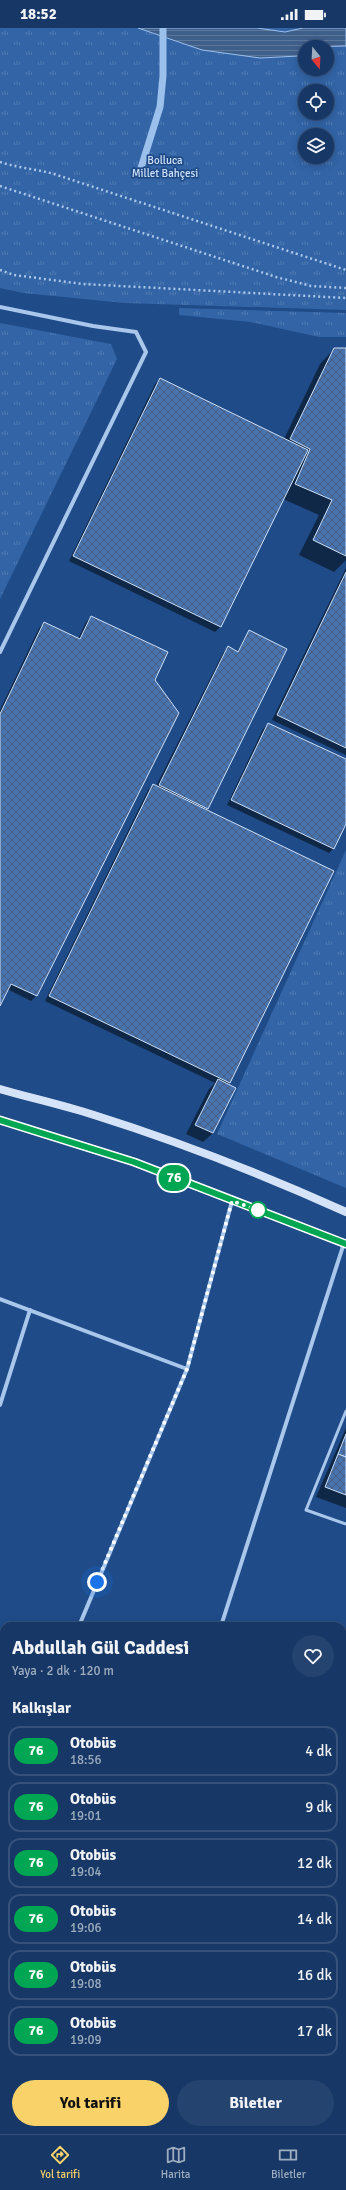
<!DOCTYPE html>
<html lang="tr">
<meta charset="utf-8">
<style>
body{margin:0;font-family:Signika,sans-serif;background:#24436f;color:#f1f3f6;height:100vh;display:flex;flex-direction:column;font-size:15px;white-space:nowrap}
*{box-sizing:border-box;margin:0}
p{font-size:13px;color:#9eacbf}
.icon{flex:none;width:22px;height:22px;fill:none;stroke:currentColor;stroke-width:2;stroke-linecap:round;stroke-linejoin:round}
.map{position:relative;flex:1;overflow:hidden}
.side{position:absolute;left:0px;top:1594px;width:346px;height:512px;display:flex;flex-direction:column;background:#173866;border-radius:12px 12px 0 0;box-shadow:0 2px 10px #0003,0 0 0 1px #36527a}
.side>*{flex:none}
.badge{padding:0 8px;border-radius:13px;font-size:14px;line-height:26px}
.needle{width:26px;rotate:162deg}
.buttons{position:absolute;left:298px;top:12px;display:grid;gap:8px}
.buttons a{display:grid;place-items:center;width:36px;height:36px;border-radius:50%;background:#173866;box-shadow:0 2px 10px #0003,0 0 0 1px #36527a;font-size:20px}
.you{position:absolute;width:20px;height:20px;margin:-10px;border:3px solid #fff;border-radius:50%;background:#1a73e8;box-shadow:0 0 0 6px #1a73e833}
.map>.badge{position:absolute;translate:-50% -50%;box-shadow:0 0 0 2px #fff}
h2{padding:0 12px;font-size:15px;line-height:36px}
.round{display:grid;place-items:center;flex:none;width:42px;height:42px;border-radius:21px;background:#24436f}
.summary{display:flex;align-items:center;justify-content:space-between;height:68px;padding:0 12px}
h1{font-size:19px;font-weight:700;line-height:30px}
.cta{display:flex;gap:8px;margin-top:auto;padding:8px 12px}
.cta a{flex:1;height:46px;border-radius:24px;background:#f9d269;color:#111;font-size:16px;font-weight:700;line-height:46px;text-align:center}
.cta a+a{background:#24436f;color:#f1f3f6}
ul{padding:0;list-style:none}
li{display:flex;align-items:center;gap:12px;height:50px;margin:0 8px 6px;padding:0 4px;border:2px solid #36527a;border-radius:12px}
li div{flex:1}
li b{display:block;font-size:15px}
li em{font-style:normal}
li .badge{min-width:44px;font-weight:700;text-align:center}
.status{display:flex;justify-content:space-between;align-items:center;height:28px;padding:0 20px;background:#173866;direction:ltr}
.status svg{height:11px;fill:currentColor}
.tab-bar{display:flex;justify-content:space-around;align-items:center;height:56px;border-top:1px solid #36527a;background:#173866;font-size:11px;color:#9eacbf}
.tab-bar a{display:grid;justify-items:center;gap:2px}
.tab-bar .active{color:#f9d269}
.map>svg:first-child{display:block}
.grass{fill:url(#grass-tufts);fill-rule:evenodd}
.water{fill:url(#water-rules);stroke:#9cc0ec}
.shadow{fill:#0007}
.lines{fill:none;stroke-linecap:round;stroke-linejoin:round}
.stream{stroke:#9cc0ec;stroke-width:7}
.building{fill:url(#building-cross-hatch);stroke:#cee0f8}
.path{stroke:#a9c6eb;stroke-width:2.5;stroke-dasharray:2 3;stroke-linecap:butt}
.lane{stroke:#a9c6eb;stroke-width:3}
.street{stroke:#a9c6eb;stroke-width:4}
.secondary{stroke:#d5e3f8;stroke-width:8}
.line-casing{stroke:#fff;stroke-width:9}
.line{stroke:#00a651;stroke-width:6}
.walk{stroke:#fff;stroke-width:4;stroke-dasharray:0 7.2}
.stop-dot{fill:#fff;stroke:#00a651;stroke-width:2}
.labels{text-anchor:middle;stroke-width:3.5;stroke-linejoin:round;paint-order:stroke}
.park-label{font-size:11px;fill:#cee0f8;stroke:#1f4b88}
</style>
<div class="status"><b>18:52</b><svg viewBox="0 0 49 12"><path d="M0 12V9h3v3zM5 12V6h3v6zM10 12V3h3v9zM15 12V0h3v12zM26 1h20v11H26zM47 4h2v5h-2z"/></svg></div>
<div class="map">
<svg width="346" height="2106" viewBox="0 0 346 2106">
<defs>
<pattern id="grass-tufts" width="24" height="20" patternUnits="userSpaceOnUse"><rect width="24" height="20" fill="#3264a6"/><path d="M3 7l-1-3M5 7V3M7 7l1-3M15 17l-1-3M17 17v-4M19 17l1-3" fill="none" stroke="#517bb3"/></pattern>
<pattern id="water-rules" width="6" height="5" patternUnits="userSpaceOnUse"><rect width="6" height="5" fill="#3f5f8b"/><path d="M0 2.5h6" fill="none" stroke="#5c779c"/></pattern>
<pattern id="building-cross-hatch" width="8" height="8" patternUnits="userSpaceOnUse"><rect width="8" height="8" fill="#4774b1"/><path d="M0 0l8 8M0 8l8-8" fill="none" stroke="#4a5e79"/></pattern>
</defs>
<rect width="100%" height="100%" fill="#1f4b88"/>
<g class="grass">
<path d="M 0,0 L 346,0 L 346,282 L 124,275 L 23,265 L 0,260 ZM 305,19 L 327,19 L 327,41 L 305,41 ZM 305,63 L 327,63 L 327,85 L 305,85 ZM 305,107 L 327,107 L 327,129 L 305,129 Z"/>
<polygon points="179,280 346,285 346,309 319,309 250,294 179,287"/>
<polygon points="0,295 111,316 117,331 0,571"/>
<polygon points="346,822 346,1160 217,1106"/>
</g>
<polygon class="water" points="138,0 257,0 285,4 303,0 346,0 346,18 305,19 305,26 299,28 260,30 202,22"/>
<g class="shadow">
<polygon points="334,321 346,321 346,532 334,544 299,527 319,487 283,471 220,599 215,604 69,533 155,356 160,351 284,411 320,336"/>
<polygon points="346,540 346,727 272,692"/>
<polygon points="91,589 154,652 178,685 36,968 31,973 7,961 0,976 0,682 39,600 44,595 78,611 86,594"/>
<polygon points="250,604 286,622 206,782 333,844 228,1057 235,1060 213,1105 203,1114 186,1106 209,1061 215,1055 45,973 148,762 153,757 156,758 223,625 228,620 237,624 245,609"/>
<polygon points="268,696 346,733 346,794 334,820 329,825 227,777 263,701"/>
<polygon points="346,1400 346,1480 316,1469"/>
</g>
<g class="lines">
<polyline class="stream" points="140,143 160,79 163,48 163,0"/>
</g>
<g class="building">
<polygon points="334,320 346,320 346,528 313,512 332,472 295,456 310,421 290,411"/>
<polygon points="160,350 308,422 221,599 73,528"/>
<polygon points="346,544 346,720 277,687"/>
<polygon points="91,588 168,624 155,652 179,685 37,968 11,956 0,978 0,686 44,594 80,611"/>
<polygon points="249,602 287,621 208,781 159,757 228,618 238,624"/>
<polygon points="268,695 346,731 346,796 334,821 231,772"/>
<polygon points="153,756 334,843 230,1055 49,968"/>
<polygon points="218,1051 236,1060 213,1105 195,1097"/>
<polygon points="346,1406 346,1429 338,1426"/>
<polygon points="338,1426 346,1429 346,1467 325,1459"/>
</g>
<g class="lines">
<g class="path">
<path d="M 0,134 C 18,140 36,141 54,146 L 346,242"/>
<polyline points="0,158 276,249 311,258 346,260"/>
<polyline points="0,242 14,247 83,256 346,270"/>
</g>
<polyline class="lane" points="346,1383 306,1482 346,1496"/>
<g class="street">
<polyline points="0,279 93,298 136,304 146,324 0,624"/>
<polyline points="0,1271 187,1341"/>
<polyline points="0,1377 30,1282"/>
<polyline points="79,1598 187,1341 232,1173"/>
<polyline points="221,1598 344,1215"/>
<polyline points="0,1763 4,1765"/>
<polyline points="0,1799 4,1793"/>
<polyline points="342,1842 346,1846"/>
<polyline points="0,2082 4,2076"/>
<polyline points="33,2102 38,2106"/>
<polyline points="322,2102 328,2106"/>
</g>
<g class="secondary">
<path d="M 0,1061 C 31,1070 63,1077 94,1087 C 180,1114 264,1147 346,1184"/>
<polyline points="0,1092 134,1134 346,1216"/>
</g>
</g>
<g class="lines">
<defs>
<polyline id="line" points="0,1092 134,1134 346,1216"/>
</defs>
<use href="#line" class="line-casing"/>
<use href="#line" class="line"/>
<polyline class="walk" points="97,1554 187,1341 232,1173 258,1182"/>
</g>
<circle class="stop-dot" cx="258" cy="1182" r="8"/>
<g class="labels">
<g class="park-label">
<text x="165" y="136">Bolluca<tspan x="165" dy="13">Millet Bahçesi</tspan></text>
</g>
</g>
</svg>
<div class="buttons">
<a><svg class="needle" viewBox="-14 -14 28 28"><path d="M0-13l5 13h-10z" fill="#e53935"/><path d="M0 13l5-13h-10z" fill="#9eacbf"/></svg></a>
<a><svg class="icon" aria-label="locate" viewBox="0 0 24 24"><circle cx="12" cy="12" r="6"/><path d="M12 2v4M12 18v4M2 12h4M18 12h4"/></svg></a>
<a><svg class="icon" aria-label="layers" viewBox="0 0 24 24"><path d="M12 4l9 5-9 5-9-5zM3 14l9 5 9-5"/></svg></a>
</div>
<div class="you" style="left:97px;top:1554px"></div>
<b class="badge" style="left:174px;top:1150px;background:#00a651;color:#fff">76</b>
<section class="side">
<div class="summary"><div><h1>Abdullah Gül Caddesi</h1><p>Yaya · 2 dk · 120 m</p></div><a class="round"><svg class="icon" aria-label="heart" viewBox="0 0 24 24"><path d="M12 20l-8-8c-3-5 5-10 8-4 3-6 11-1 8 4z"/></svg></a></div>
<h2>Kalkışlar</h2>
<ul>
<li><span class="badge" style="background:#00a651;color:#fff">76</span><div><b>Otobüs</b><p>18:56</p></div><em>4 dk</em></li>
<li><span class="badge" style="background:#00a651;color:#fff">76</span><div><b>Otobüs</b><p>19:01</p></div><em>9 dk</em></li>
<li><span class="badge" style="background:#00a651;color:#fff">76</span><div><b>Otobüs</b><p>19:04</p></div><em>12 dk</em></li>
<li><span class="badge" style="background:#00a651;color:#fff">76</span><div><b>Otobüs</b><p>19:06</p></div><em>14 dk</em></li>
<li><span class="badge" style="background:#00a651;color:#fff">76</span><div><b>Otobüs</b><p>19:08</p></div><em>16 dk</em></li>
<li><span class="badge" style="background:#00a651;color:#fff">76</span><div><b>Otobüs</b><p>19:09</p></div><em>17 dk</em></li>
</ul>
<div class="cta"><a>Yol tarifi</a><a>Biletler</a></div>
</section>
</div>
<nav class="tab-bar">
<a class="active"><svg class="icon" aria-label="directions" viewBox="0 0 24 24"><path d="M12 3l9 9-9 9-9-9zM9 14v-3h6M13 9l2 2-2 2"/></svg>Yol tarifi</a>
<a><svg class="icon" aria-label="map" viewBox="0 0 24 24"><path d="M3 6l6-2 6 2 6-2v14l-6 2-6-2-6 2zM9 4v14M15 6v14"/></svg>Harita</a>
<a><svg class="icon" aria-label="tickets" viewBox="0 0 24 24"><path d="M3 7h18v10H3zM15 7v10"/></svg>Biletler</a>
</nav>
